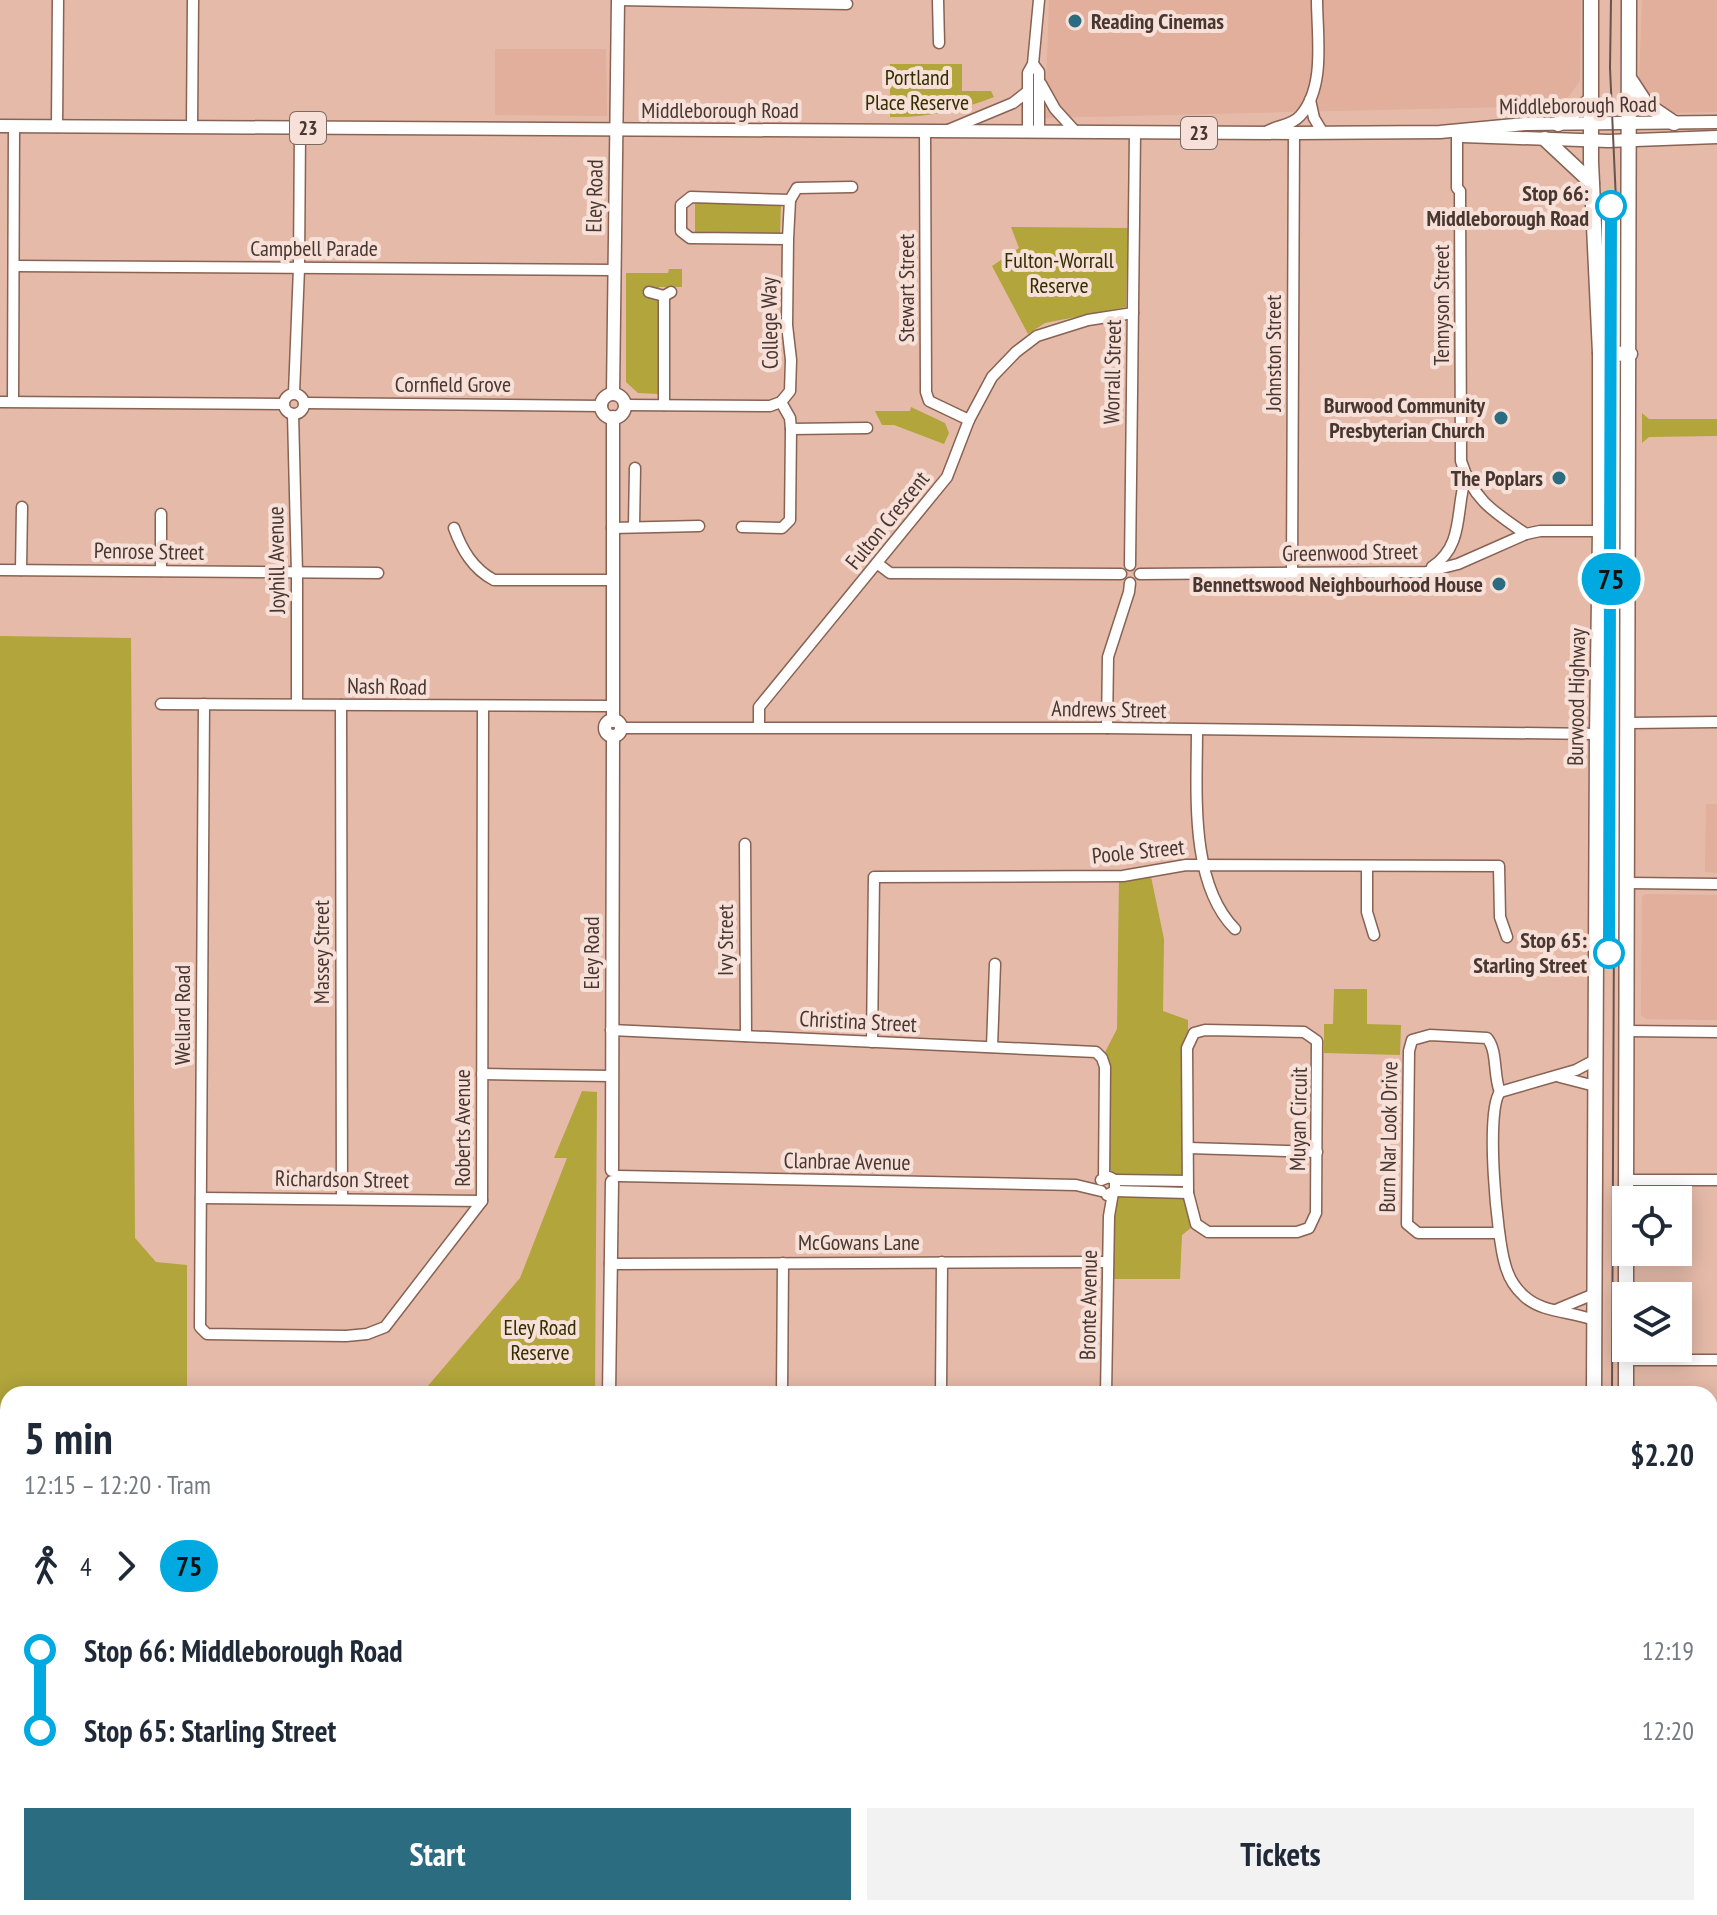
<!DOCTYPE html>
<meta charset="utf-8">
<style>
body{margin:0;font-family:"PT Sans Narrow",sans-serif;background:#f2f2f3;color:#1f2937;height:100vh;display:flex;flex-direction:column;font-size:30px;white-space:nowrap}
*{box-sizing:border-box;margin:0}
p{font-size:26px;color:#747a83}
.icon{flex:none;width:44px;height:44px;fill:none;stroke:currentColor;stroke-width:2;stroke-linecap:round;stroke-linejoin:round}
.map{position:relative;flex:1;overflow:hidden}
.side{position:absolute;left:0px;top:1386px;width:1718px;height:530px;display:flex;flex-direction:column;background:#fff;border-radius:24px 24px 0 0;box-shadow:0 4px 20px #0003}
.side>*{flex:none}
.badge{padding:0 16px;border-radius:26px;font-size:28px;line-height:52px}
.controls{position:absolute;left:1612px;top:1186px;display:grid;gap:16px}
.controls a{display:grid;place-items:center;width:80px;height:80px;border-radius:0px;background:#fff;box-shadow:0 4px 20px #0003;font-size:40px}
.map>.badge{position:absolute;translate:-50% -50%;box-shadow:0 0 0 4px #fff}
.legs{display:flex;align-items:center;gap:12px;height:88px;padding:0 24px;font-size:26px}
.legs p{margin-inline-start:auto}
.headline{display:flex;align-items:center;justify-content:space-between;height:136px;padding:0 24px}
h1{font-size:44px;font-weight:700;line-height:60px}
.button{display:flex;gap:16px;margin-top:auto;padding:16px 24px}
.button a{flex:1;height:92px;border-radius:0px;background:#2c6c81;color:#fff;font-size:32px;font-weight:700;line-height:92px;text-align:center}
.button a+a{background:#f2f2f3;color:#1f2937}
ul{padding:0 24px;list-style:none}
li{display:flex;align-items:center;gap:28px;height:80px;font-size:30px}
li i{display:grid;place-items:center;width:12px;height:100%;margin:0 10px;background:currentColor}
li i::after{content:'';width:20px;height:20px;margin:-10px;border:6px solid;border-radius:50%;background:#fff}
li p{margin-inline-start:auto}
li:first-child i{background:linear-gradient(#0000 50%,currentColor 0)}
li:last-child i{background:linear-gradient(currentColor 50%,#0000 0)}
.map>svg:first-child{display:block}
.built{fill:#e1af9b}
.green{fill:#b1a53b}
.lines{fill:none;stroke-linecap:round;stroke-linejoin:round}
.stream{stroke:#b86199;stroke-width:3}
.minor-casing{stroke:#886253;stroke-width:13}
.major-casing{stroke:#886253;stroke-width:15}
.highway-casing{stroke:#886253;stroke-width:17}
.minor{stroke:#fff;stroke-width:10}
.major{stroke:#fff;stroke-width:12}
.highway{stroke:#fff;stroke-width:14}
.tram{stroke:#6b534b;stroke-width:2}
.line-1-casing{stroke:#fff;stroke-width:18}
.line-1{stroke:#00a9e0;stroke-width:12}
.poi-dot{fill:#2c6c81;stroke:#f7e0d7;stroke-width:3}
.stop-1-dot{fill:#fff;stroke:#00a9e0;stroke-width:4}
.labels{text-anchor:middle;stroke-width:8;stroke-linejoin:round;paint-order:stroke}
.shield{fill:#f7e0d7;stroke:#7c6962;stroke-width:2}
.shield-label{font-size:20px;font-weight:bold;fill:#483630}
.poi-label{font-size:22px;font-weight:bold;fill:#483630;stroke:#f7e0d7;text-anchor:end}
.park-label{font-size:22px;fill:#332e00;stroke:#f7e0d7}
.street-label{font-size:22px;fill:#483630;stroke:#f7e0d7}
.stop-label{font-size:22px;font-weight:bold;fill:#483630;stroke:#f7e0d7;text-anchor:end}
</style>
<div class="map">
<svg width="1717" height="1915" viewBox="0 0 1717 1915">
<rect width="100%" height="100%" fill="#e5baa9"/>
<g class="built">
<polygon points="1049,0 1581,0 1580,81 1566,100 1545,106 1045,118"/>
<polygon points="1642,0 1717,0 1717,112 1665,113 1653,104 1639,83"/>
<polygon points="495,49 606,49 607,116 495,115"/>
<polygon points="1706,804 1717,804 1717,873 1705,872"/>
<polygon points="1645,894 1717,895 1717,1020 1646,1019 1641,1015 1642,897"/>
<rect x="890" y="1908" width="437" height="7"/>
</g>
<g class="green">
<path d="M 890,64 L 962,64 L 962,91 L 991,91 L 994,97 C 961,110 926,118 890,117 Z"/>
<polygon points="695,202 781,203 780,234 695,233"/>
<polygon points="1011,227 1128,228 1126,307 1045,323 1028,334 992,266 1019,248"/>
<polygon points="669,269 682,269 682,287 659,287 658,394 638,393 626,382 626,273 668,273"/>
<polygon points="911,407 945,423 949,433 944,444 894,425 882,425 875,411 910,411"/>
<polygon points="1642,413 1649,419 1717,419 1717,436 1649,437 1642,443"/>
<polygon points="0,636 131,638 135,1238 156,1262 187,1265 187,1394 8,1394 8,1707 0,1707"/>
<polygon points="1150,872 1164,939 1163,1011 1188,1020 1188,1148 1196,1224 1182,1235 1180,1279 1112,1279 1113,1179 1104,1145 1102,1058 1117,1029 1119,876"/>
<polygon points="1334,989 1367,989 1367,1024 1401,1025 1400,1055 1324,1053 1324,1024 1333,1024"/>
<polygon points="582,1091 597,1092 595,1394 421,1394 520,1278 567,1158 554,1158"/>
<polygon points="0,1732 8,1732 8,1824 0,1818"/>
<polygon points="1710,1821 1717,1821 1717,1915 1705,1915 1705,1908 1710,1908"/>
<rect x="42" y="1908" width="260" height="7"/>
</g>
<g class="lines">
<g class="stream">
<polyline points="0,1643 1,1665 8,1675"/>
<polyline points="134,1908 135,1915"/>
</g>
<defs>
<g id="minor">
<polyline points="618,0 847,4"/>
<polyline points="938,0 939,43"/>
<polyline points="1033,64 1039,72 1039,131"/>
<polyline points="1041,84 1055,109 1075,131"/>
<polyline points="1310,100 1314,118 1323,133"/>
<polyline points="57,127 58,0"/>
<polyline points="192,127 193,0"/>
<polyline points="948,130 1013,103 1027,92"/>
<polyline points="925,131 926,392 929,401 969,420"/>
<polyline points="1028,131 1028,73 1033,64 1039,0"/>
<path d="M 1266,132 C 1277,125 1291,126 1300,116 C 1326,87 1317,36 1317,0"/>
<path d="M 1457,135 L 1457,188 L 1460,191 L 1461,461 C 1473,500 1494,512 1526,534"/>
<polyline points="790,200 797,188 852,187"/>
<polyline points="14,266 613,270"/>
<polyline points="649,292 664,296"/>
<polyline points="294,393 299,268 300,128"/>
<circle cx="294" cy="404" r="10"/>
<polyline points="13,401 14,126"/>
<polyline points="0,402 283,404"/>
<polyline points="781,402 790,391 791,360 787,325 788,239 690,238 681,231 681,205 691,197 790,200 788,239"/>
<polyline points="305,403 602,406"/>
<polyline points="625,405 770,406 781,402"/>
<polyline points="664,405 664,296 671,292"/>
<polyline points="293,414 297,573 297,704"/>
<polyline points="791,429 867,428"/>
<polyline points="161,514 161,571"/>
<polyline points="634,526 635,468"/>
<polyline points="742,527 782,528 790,520 791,429 790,418 781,402"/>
<path d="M 454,528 C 462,550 473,569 494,580 L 612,580"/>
<polyline points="612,528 699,526"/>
<polyline points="878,564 890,573 1121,574"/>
<polyline points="1130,565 1135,133"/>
<path d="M 1432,567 C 1465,545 1455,509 1466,476"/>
<polyline points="0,570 378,573"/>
<polyline points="21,570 22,507"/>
<polyline points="1292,572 1294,133"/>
<polyline points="1140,574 1426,572 1458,564 1526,534 1540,531 1600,531"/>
<polyline points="161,704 612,706"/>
<polyline points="204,704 200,1327 207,1334 346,1336 367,1334 385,1327 482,1201 483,707"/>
<polyline points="341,705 342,1199"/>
<polyline points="1628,723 1717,722"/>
<polyline points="759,727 759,707 947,477 969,420 992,377 1016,352 1037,336 1088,320 1133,313"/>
<polyline points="620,728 1107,728 1597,734"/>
<polyline points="1107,728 1108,657 1129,592 1130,583"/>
<path d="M 1197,730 C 1197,790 1189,883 1235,929"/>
<polyline points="745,844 746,1036"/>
<polyline points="1367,867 1367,912 1374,935"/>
<polyline points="1628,883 1717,884"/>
<polyline points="611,1030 1096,1052 1102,1058 1105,1067 1104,1178"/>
<polygon points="1205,1030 1304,1032 1317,1041 1316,1213 1309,1228 1297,1232 1208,1232 1196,1224 1188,1193 1187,1048 1194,1033"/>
<polyline points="1627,1031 1717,1032"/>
<polyline points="872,1042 874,877 1123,876 1186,865 1499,866 1500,917 1507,937"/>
<polyline points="992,1047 995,964"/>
<polyline points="482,1074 611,1076"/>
<polyline points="1560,1077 1595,1086"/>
<polyline points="1188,1148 1317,1152"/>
<polyline points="618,1176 1076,1185 1101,1191"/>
<polyline points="1101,1180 1109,1177 1115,1180 1115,1191 1107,1195"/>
<polyline points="1115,1180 1187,1181"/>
<polyline points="1626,1180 1717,1180"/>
<polyline points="1115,1191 1188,1193"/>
<polyline points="201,1198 482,1201"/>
<path d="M 1499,1233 L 1418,1233 L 1407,1224 L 1409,1051 L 1412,1040 L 1430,1035 L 1487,1038 C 1498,1051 1493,1075 1500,1092"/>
<polyline points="610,1264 1108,1262"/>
<polyline points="1558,1309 1594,1294"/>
<path d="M 1594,1320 C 1571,1311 1542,1313 1524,1296 C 1515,1288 1508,1276 1505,1264 C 1497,1238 1485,1111 1500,1092 L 1576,1070 L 1595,1060"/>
<polyline points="1626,1360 1717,1360"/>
<polyline points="782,1394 783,1263"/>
<polyline points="941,1394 942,1262"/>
<polyline points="1106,1394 1109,1216 1113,1193"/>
<polyline points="1710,1540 1717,1540"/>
<polyline points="461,1908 476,1915"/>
<polyline points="819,1908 819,1915"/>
<polyline points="547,1915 547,1908"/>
<polyline points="684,1915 684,1908"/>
<polyline points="1407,1915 1408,1908"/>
</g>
<g id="major">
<polyline points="0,126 1294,133 1440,132 1525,124 1717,122"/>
<polyline points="1463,136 1608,141 1717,137"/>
<polyline points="613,394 618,0"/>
<circle cx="613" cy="406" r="12"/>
<circle cx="613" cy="728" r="8"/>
<polyline points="613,721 613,417"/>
<polyline points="612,1170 613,736"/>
<polyline points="609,1394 612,1182"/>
<polyline points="0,1721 8,1721"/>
<polyline points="1710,1724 1717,1724"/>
</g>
<g id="highway">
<polyline points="1591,0 1591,162 1600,353 1600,531 1597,734 1594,1394"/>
<polyline points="1631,81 1646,104 1674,123"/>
<polyline points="1558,124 1591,100"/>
<polyline points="1545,139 1592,183"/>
<polyline points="1600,353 1630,354"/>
<polyline points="1626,1200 1629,0"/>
<polyline points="1626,1394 1626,1223"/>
<polyline points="1589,1915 1589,1908"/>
<polyline points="1622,1915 1623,1908"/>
</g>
</defs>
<use href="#minor" class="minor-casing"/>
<use href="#major" class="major-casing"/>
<use href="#highway" class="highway-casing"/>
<use href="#minor" class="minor"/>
<use href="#major" class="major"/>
<use href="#highway" class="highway"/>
<g class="tram">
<polyline points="1611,0 1610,68 1617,223 1612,1394"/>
<polyline points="1608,1915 1608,1908"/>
</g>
</g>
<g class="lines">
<defs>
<polyline id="line-1" points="1609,953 1611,206"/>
</defs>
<use href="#line-1" class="line-1-casing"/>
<use href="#line-1" class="line-1"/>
</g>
<g class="poi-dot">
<circle cx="1075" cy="21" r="8"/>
<circle cx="1501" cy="418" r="8"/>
<circle cx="1559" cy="478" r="8"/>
<circle cx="1499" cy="584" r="8"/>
</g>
<g class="stop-1-dot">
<circle cx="1611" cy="206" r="14"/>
<circle cx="1609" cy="953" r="14"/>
</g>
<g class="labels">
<g class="shield">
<rect x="290" y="112" width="36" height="32" rx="6"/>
<rect x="1181" y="117" width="36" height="32" rx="6"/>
</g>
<g class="shield-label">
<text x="308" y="135">23</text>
<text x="1199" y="140">23</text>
</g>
<g class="poi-label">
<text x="1091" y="29" text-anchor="start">Reading Cinemas</text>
<text x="1485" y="413">Burwood Community<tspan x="1485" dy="25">Presbyterian Church</tspan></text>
<text x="1543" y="486">The Poplars</text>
<text x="1483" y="592">Bennettswood Neighbourhood House</text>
</g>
<g class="park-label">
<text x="917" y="85">Portland<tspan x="917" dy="25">Place Reserve</tspan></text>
<text x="1059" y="268">Fulton-Worrall<tspan x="1059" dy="25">Reserve</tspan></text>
<text x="540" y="1335">Eley Road<tspan x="540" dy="25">Reserve</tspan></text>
</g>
<g class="street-label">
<text transform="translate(1578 105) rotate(-1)" y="8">Middleborough Road</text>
<text x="720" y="118">Middleborough Road</text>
<text transform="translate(594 196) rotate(-89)" y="8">Eley Road</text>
<text x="314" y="256">Campbell Parade</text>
<text transform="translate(906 288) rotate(-90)" y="8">Stewart Street</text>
<text transform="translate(1441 305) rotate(-90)" y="8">Tennyson Street</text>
<text transform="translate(769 323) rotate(-91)" y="8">College Way</text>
<text transform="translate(1273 353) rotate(-90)" y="8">Johnston Street</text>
<text transform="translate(1112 372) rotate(-89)" y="8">Worrall Street</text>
<text x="453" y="392">Cornfield Grove</text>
<text transform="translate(887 520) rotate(-51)" y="8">Fulton Crescent</text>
<text transform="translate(149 551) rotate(1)" y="8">Penrose Street</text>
<text transform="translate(1350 552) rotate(-1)" y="8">Greenwood Street</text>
<text transform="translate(276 560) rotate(-91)" y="8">Joyhill Avenue</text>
<text transform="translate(387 686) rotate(1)" y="8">Nash Road</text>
<text transform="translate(1576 697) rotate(-89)" y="8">Burwood Highway</text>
<text transform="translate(1109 709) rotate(1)" y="8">Andrews Street</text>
<text transform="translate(1138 851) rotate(-6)" y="8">Poole Street</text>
<text transform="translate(725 940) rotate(-90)" y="8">Ivy Street</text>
<text transform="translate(321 952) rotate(-90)" y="8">Massey Street</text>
<text transform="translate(591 953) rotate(-90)" y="8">Eley Road</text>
<text transform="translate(182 1015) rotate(-90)" y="8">Wellard Road</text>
<text transform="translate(858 1021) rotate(3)" y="8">Christina Street</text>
<text transform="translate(1298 1119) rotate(-89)" y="8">Muyan Circuit</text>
<text transform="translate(462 1128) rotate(-90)" y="8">Roberts Avenue</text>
<text transform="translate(1388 1137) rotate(-89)" y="8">Burn Nar Look Drive</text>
<text transform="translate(847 1161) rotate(1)" y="8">Clanbrae Avenue</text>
<text transform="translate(342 1179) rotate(1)" y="8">Richardson Street</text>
<text x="859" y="1250">McGowans Lane</text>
<text transform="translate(1088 1305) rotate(-89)" y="8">Bronte Avenue</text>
</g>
<g class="stop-label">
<text x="1589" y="201">Stop 66:<tspan x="1589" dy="25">Middleborough Road</tspan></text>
<text x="1587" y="948">Stop 65:<tspan x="1587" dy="25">Starling Street</tspan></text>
</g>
</g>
</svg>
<div class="controls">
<a><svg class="icon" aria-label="locate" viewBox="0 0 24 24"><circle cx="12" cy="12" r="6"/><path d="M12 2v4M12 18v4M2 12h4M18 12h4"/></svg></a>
<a><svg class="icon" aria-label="layers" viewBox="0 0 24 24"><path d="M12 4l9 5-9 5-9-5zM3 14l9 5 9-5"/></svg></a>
</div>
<b class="badge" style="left:1611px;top:579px;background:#00a9e0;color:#111">75</b>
<section class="side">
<div class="headline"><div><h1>5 min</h1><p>12:15 – 12:20 · Tram</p></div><b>$2.20</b></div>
<div class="legs"><svg class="icon" aria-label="walk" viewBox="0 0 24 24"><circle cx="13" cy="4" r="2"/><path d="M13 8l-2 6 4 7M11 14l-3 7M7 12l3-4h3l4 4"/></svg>4<svg class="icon" aria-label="forward" viewBox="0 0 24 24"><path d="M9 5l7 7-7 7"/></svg><b class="badge" style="background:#00a9e0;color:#111">75</b></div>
<ul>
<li><i style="color:#00a9e0"></i><b>Stop 66: Middleborough Road</b><p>12:19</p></li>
<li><i style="color:#00a9e0"></i><b>Stop 65: Starling Street</b><p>12:20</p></li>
</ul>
<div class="button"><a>Start</a><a>Tickets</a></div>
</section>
</div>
